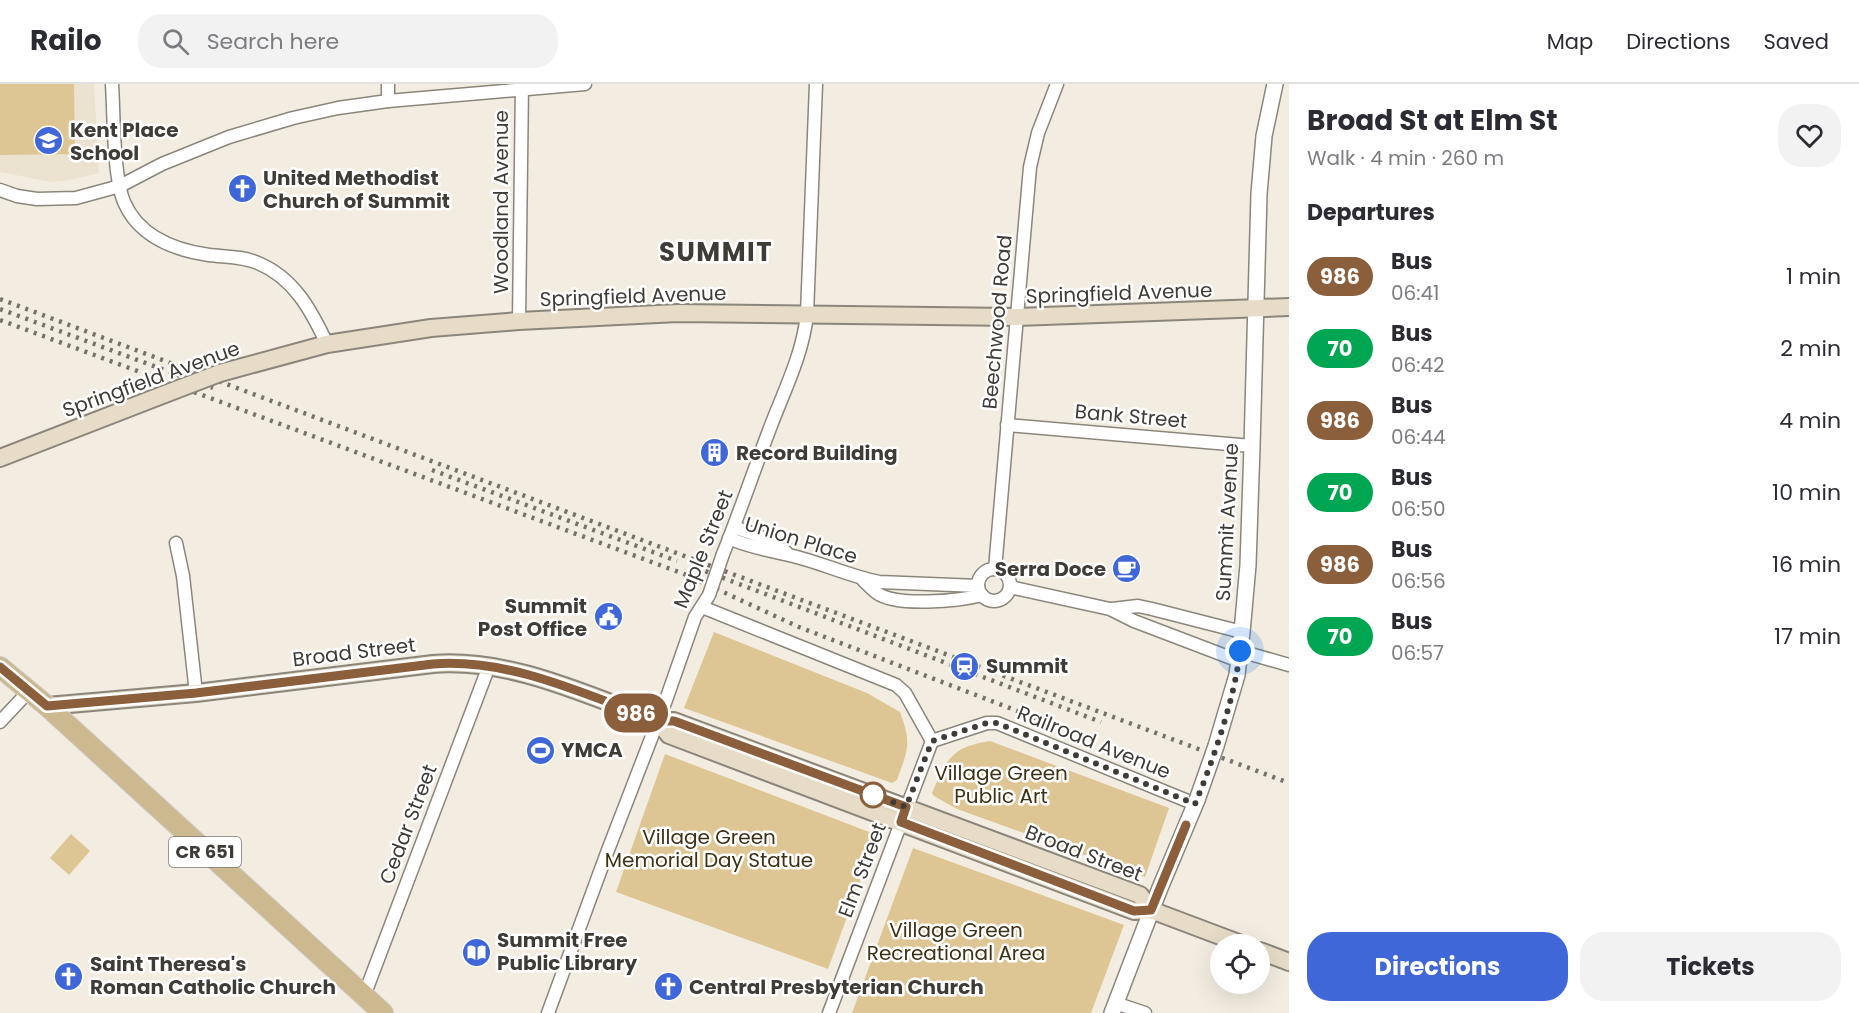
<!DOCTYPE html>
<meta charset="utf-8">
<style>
body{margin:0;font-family:Poppins,sans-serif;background:#f2f2f3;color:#2b2b33;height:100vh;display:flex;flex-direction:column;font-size:22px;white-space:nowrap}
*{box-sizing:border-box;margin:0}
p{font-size:20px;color:#7c7c81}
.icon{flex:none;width:33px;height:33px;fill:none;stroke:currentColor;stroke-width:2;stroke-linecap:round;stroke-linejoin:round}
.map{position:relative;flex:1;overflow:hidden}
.details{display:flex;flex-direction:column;background:#fff;width:570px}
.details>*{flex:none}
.badge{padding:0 12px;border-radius:20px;font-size:21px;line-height:39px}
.fabs{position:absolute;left:1210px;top:850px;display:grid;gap:12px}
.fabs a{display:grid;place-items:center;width:60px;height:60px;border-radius:50%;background:#fff;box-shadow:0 6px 24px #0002;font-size:30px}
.you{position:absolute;width:30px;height:30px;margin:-15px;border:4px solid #fff;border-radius:50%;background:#1a73e8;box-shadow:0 0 0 9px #1a73e833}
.map>.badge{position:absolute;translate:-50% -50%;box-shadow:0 0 0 3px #fff}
h2{padding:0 18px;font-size:22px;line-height:54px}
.round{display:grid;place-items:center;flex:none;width:63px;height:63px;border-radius:24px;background:#f2f2f3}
.summary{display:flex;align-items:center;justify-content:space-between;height:102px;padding:0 18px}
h1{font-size:28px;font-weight:700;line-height:45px}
.action{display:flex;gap:12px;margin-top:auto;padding:12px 18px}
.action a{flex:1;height:69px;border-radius:24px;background:#3f67d8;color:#fff;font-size:24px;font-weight:700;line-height:69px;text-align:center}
.action a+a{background:#f2f2f3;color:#2b2b33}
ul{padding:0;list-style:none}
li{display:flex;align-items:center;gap:18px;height:72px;padding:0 18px}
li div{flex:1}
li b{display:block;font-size:22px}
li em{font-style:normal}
li .badge{min-width:66px;font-weight:700;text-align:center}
header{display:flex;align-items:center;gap:36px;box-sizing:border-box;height:84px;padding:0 30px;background:#fff;border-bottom:2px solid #e1e1e2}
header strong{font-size:28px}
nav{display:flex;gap:33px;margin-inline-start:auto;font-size:21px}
.search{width:420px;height:54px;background:#f2f2f3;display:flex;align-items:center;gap:15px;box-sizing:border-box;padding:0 21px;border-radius:24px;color:#7c7c81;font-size:22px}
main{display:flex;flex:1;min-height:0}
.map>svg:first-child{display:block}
.built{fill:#ebe2cf}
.green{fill:#dec694}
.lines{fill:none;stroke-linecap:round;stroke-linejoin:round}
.minor-casing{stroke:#8b867b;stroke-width:15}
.tertiary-casing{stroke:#8b867b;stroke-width:18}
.secondary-casing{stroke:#8b867b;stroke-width:20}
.primary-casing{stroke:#cdcccb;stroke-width:22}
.minor{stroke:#fff;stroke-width:12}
.tertiary{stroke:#fff;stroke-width:15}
.secondary{stroke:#e6dcc7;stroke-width:16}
.primary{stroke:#cdb98f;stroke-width:20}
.rail{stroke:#76726b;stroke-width:4.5;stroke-dasharray:3 6;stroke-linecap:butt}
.minor-bridge-casing{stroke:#8b867b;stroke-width:15;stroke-linecap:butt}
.tertiary-bridge-casing{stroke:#8b867b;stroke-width:18;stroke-linecap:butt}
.secondary-bridge-casing{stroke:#8b867b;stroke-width:20;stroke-linecap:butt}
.minor-bridge{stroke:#fff;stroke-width:12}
.tertiary-bridge{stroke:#fff;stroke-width:15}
.secondary-bridge{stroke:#e6dcc7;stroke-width:16}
.line-casing{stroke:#fff;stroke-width:14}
.line{stroke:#8b5e3c;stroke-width:9}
.walk{stroke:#3f3c37;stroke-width:6;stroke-dasharray:0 10.8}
.stop-dot{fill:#fff;stroke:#8b5e3c;stroke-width:3}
.labels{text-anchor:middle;stroke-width:5;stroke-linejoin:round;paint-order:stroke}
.shield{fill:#fff;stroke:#797673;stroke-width:1.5}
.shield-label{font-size:18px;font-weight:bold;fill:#3f3c37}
.poi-label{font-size:20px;font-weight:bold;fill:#3f3c37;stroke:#fff;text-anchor:start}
.street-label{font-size:20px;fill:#3f3c37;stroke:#fff}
.park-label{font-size:20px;fill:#3e3114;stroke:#fff}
.district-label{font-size:26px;font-weight:bold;letter-spacing:1.5px;fill:#3f3c37;stroke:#fff}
</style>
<header>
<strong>Railo</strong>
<div class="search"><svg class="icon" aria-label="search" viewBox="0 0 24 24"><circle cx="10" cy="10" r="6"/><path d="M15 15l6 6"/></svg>Search here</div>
<nav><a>Map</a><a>Directions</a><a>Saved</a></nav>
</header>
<main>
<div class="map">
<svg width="1289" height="929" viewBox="0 0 1289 929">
<rect width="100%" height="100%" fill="#f3ede1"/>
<polygon class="built" points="0,0 94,0 99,89 69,96 51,98 0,88"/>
<g class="green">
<polygon points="0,0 74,0 75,70 0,71"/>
<path d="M 714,548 L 867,609 L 900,628 C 912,660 908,665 897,696 L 892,699 L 684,624 Z"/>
<path d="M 990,657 L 1169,724 L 1145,793 L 957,725 L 934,712 L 932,709 C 947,675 951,663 990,657 Z"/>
<polygon points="665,670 877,751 828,885 616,808"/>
<polygon points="71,750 90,767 69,791 50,774"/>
<polygon points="913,764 1124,841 1091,929 852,929"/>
</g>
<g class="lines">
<defs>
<g id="minor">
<path d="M 112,0 C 114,31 113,91 124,118 C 139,153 174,166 209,171 C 225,173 242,172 258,179 C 294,194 311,226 327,260"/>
<polyline points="388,0 388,17"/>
<polyline points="0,106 17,112 37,115 76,114 120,102 162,80 229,53 293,34 338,24 388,17 585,0"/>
<polyline points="519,237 522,0"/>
<polyline points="1007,341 1252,362"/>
<polyline points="734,443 757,451 786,468"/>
<path d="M 729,454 C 750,464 771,466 793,472 C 822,479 849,492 879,498 L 978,502"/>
<polyline points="176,459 183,492 196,609"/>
<path d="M 723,470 C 740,428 754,386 770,344 C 784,307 803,270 807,230 L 816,0"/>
<polyline points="995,485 1030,83 1038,49 1057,0"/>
<circle cx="994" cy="501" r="16"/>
<path d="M 863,496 C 867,500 872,505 877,509 C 896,523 959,517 982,511"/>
<polyline points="1010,503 1110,525 1134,537 1239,577"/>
<polyline points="702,523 896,601 905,609 932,657"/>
<polyline points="1112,525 1138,522 1152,525 1242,548"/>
<polyline points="1240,567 1289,581"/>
<polyline points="0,638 29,607"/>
<polyline points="932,657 987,639 997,639 1195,720"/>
<polyline points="364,912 489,582"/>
<polyline points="1115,919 1145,929"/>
<polyline points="548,929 608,766 666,616 695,533 709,511"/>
<polyline points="829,929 932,657"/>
</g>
<g id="tertiary">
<polyline points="1216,662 1237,591 1242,548 1248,481 1252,362 1259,110 1264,52 1275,0"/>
<polyline points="1112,929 1160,804 1197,716"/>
</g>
<g id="secondary">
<polyline points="220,289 327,260 431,244 519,237 678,229 1017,233 1289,223"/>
<polyline points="0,374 165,310"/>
<path d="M 47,622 L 196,609 L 433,580 C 511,574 586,611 658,637 L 674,637 L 1140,811 L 1151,826"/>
<polyline points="658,637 669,651 1134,827 1151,826 1244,861"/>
<polyline points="1260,867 1289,878"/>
</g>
<polyline id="primary" points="0,583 47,622 383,929"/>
</defs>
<use href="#minor" class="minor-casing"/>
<use href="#tertiary" class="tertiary-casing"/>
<use href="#secondary" class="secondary-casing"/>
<use href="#primary" class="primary-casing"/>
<use href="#minor" class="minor"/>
<use href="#tertiary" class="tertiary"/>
<use href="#secondary" class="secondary"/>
<use href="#primary" class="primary"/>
<g class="rail">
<polyline points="0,215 1289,699"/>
<polyline points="0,225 213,304"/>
<polyline points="0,236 684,490 799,543 1033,633 1091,653"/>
<polyline points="432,386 677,477"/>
<polyline points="697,484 1101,638"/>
</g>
<defs>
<polyline id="minor-bridge" points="709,511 723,470"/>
<polyline id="tertiary-bridge" points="1197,716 1216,662"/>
<polyline id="secondary-bridge" points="165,310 220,289"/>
</defs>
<use href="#minor-bridge" class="minor-bridge-casing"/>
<use href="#tertiary-bridge" class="tertiary-bridge-casing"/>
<use href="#secondary-bridge" class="secondary-bridge-casing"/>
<use href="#minor-bridge" class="minor-bridge"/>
<use href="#tertiary-bridge" class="tertiary-bridge"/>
<use href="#secondary-bridge" class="secondary-bridge"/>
</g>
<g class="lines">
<defs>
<path id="line" d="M 0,583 L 47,622 L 196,609 L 433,580 C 511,574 586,611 658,637 L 674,637 L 906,723 L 901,738 L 1134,827 L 1151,826 L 1186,741"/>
</defs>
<use href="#line" class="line-casing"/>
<use href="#line" class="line"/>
<path class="walk" d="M 873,711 L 868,709 L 906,723 L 932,657 L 987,639 L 997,639 L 1195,720 C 1213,677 1235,613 1240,567"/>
</g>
<defs>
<symbol id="school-disc" viewBox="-11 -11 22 22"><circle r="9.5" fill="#3f67d8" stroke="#fff"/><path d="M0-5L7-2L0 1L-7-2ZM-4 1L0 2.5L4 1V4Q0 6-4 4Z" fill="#fff"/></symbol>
<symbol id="church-disc" viewBox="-11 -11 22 22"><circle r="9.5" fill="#3f67d8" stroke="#fff"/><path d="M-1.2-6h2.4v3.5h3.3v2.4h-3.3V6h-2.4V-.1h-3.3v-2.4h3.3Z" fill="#fff"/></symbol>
<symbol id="building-disc" viewBox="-11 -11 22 22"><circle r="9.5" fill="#3f67d8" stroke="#fff"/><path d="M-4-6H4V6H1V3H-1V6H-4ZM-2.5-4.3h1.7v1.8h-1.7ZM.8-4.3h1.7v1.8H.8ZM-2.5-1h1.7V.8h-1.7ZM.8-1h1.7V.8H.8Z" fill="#fff"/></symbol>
<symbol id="cafe-disc" viewBox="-11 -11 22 22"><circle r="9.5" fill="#3f67d8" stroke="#fff"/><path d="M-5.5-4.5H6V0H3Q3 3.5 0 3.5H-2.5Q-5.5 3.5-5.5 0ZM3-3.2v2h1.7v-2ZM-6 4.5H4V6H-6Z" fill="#fff"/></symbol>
<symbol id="civic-disc" viewBox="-11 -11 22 22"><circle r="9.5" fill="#3f67d8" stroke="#fff"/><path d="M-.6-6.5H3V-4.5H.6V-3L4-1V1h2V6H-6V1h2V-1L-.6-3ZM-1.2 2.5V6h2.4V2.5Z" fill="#fff"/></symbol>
<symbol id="station-disc" viewBox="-11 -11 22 22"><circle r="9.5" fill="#3f67d8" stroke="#fff"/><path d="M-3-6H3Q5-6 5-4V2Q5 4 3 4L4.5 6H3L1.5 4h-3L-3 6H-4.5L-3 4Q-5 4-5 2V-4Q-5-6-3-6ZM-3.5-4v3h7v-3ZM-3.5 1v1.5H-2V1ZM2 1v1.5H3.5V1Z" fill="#fff"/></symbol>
<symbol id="stadium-disc" viewBox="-11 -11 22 22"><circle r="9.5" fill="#3f67d8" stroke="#fff"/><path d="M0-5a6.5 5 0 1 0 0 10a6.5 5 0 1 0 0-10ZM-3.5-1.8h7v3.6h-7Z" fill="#fff"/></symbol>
<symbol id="library-disc" viewBox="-11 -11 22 22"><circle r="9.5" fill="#3f67d8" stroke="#fff"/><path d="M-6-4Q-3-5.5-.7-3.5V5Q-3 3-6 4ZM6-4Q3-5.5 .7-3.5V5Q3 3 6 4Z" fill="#fff"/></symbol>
</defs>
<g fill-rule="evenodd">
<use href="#school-disc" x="32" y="40" width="33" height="33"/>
<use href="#church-disc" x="226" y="88" width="33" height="33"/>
<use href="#building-disc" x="698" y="352" width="33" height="33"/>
<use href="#cafe-disc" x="1110" y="468" width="33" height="33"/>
<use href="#civic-disc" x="592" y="516" width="33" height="33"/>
<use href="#station-disc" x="948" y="566" width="33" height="33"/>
<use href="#stadium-disc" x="524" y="650" width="33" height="33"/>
<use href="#library-disc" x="460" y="852" width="33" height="33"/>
<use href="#church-disc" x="52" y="876" width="33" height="33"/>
<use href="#church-disc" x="652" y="886" width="33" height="33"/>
</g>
<circle class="stop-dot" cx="873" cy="711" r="12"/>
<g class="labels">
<rect class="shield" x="169" y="753" width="72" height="30" rx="4.5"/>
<g class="shield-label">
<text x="205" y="774">CR 651</text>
</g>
<g class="poi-label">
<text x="70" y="53">Kent Place<tspan x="70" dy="23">School</tspan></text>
<text x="263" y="101">United Methodist<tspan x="263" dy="23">Church of Summit</tspan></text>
<text x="736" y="376">Record Building</text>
<text x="1106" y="492" text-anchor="end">Serra Doce</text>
<text x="587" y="529" text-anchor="end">Summit<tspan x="587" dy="23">Post Office</tspan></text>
<text x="986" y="589">Summit</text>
<text x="561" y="673">YMCA</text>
<text x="497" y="863">Summit Free<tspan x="497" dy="23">Public Library</tspan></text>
<text x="90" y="887">Saint Theresa's<tspan x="90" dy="23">Roman Catholic Church</tspan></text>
<text x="689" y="910">Central Presbyterian Church</text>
</g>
<g class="street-label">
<text transform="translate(501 118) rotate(-90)" y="7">Woodland Avenue</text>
<text transform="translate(1119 209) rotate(-2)" y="7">Springfield Avenue</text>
<text transform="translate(633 212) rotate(-2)" y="7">Springfield Avenue</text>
<text transform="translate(997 238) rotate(-85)" y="7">Beechwood Road</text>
<text transform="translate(151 295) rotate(-20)" y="7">Springfield Avenue</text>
<text transform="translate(1131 332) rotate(5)" y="7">Bank Street</text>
<text transform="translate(1227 438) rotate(-87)" y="7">Summit Avenue</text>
<text transform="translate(801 456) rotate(17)" y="7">Union Place</text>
<text transform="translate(703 465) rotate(-68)" y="7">Maple Street</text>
<text transform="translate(354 568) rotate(-7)" y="7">Broad Street</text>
<text transform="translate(1094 658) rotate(22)" y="7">Railroad Avenue</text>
<text transform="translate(408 740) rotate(-69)" y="7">Cedar Street</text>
<text transform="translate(1084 769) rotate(21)" y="7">Broad Street</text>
<text transform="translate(862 786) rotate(-69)" y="7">Elm Street</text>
</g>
<g class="park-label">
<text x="1001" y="696">Village Green<tspan x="1001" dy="23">Public Art</tspan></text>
<text x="709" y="760">Village Green<tspan x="709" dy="23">Memorial Day Statue</tspan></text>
<text x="956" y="853">Village Green<tspan x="956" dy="23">Recreational Area</tspan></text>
</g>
<g class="district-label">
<text x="716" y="177">SUMMIT</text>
</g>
</g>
</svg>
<div class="fabs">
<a><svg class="icon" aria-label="locate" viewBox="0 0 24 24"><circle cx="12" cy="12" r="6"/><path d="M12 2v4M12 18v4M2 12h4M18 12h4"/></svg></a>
</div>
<div class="you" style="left:1240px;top:567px"></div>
<b class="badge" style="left:636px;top:629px;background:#8b5e3c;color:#fff">986</b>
</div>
<section class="details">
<div class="summary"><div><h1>Broad St at Elm St</h1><p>Walk · 4 min · 260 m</p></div><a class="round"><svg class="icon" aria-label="heart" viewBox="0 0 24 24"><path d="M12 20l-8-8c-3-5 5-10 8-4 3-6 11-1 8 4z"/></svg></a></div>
<h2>Departures</h2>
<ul>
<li><span class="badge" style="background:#8b5e3c;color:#fff">986</span><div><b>Bus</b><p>06:41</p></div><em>1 min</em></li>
<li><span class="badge" style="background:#00a651;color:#fff">70</span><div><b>Bus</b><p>06:42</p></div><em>2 min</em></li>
<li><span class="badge" style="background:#8b5e3c;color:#fff">986</span><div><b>Bus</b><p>06:44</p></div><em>4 min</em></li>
<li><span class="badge" style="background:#00a651;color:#fff">70</span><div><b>Bus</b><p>06:50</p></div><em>10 min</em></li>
<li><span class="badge" style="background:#8b5e3c;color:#fff">986</span><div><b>Bus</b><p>06:56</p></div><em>16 min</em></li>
<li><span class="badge" style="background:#00a651;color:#fff">70</span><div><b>Bus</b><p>06:57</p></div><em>17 min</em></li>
</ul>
<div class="action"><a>Directions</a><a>Tickets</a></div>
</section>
</main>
